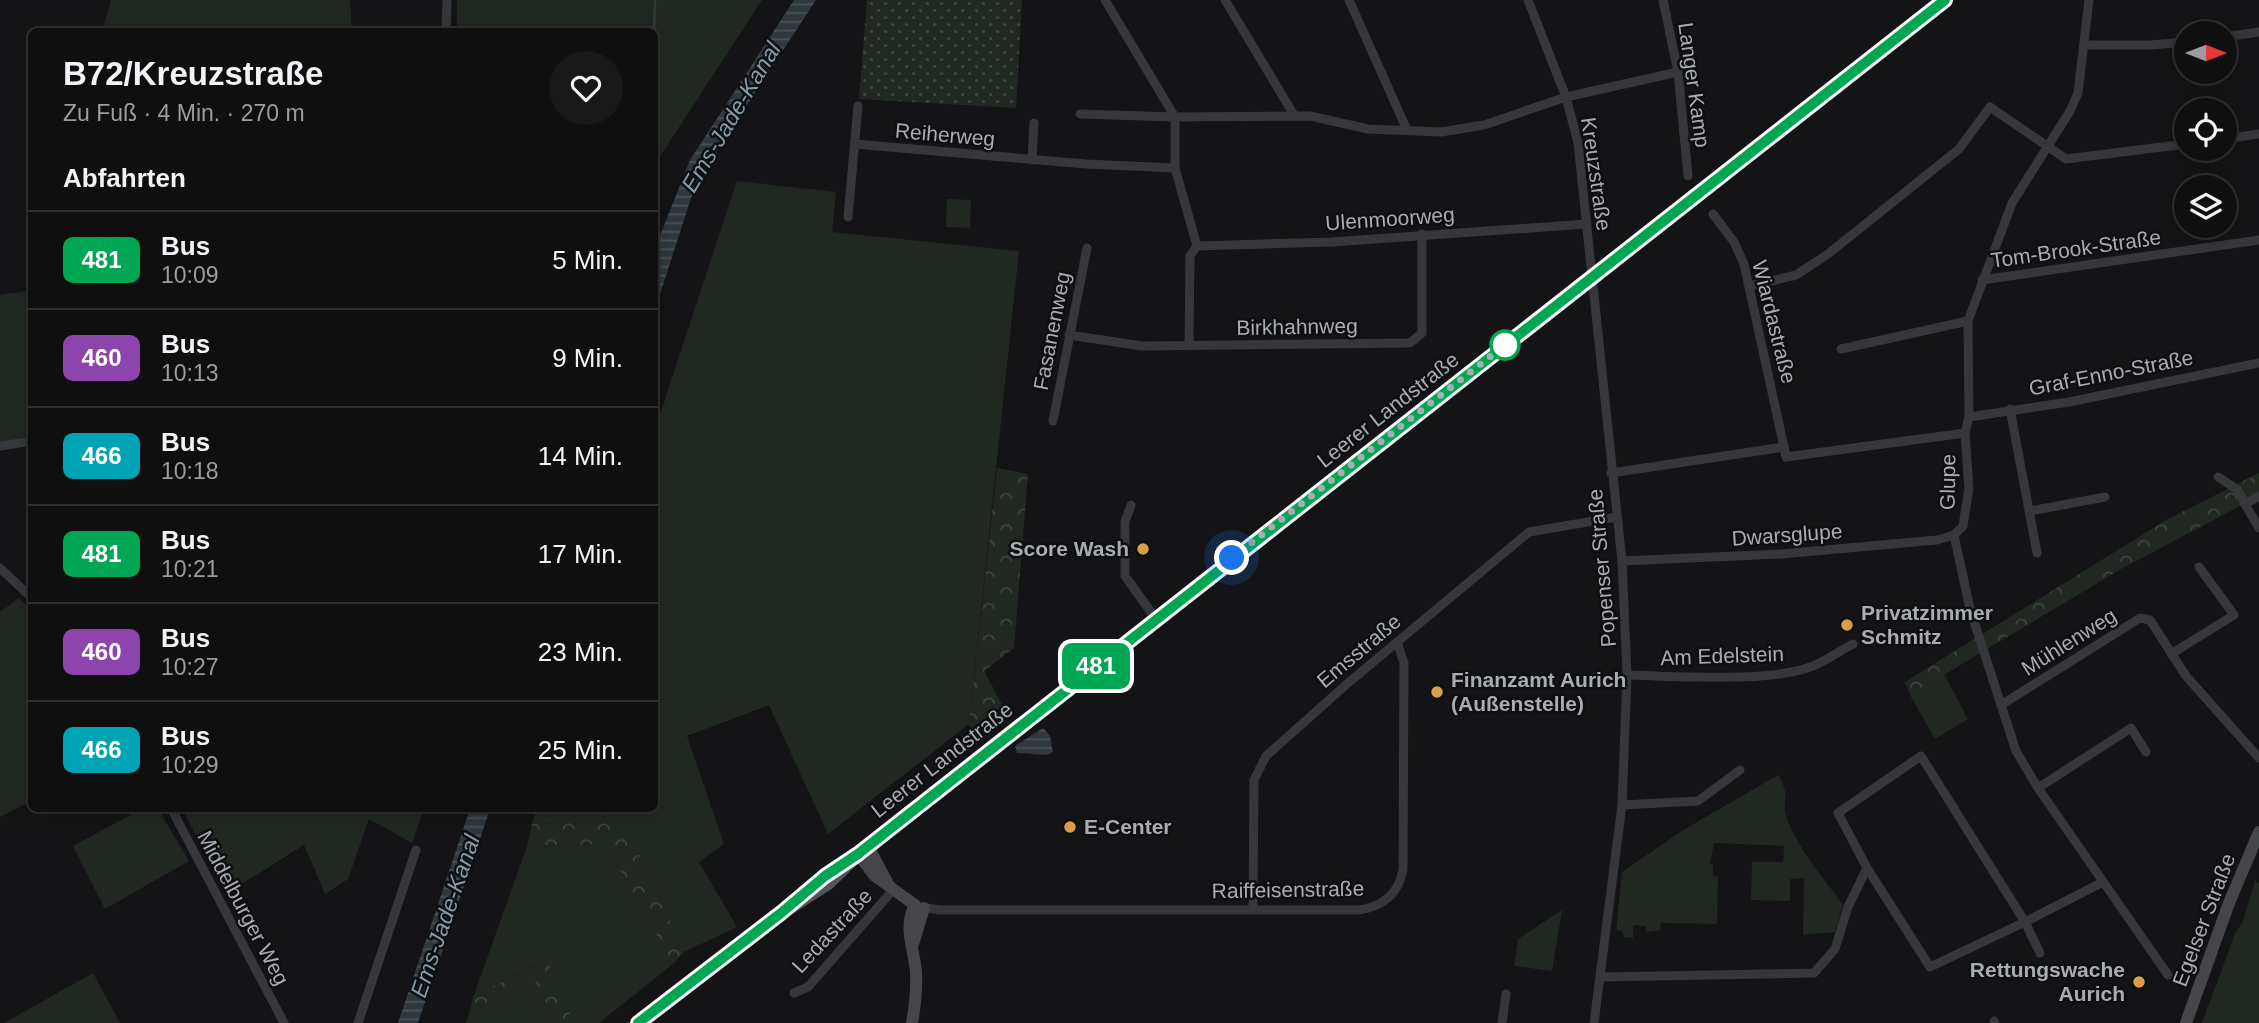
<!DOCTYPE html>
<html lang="de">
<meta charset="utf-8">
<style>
body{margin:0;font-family:Arial,sans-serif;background:#181819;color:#f1f3f6;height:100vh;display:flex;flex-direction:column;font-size:26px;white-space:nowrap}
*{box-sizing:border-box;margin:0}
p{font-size:23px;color:#9b9c9f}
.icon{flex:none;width:38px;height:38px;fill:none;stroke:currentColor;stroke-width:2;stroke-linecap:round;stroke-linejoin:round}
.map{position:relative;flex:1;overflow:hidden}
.sheet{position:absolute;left:28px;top:28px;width:630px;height:784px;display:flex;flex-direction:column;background:#0f0f10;border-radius:10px;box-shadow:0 4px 18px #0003,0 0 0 2px #2f2f30}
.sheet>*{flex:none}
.badge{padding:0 14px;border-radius:10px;font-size:24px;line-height:46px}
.needle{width:46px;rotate:90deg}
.controls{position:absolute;left:2174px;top:21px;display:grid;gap:14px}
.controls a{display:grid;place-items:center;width:63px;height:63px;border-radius:50%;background:#0f0f10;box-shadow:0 4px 18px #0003,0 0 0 2px #2f2f30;font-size:35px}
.you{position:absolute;width:35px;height:35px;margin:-18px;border:5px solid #fff;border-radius:50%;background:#1a73e8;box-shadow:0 0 0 10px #1a73e833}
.map>.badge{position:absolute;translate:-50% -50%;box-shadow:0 0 0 4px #fff}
h2{padding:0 35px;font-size:26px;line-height:63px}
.round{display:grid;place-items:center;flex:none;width:74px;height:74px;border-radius:37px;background:#181819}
.summary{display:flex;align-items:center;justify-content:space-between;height:119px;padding:0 35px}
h1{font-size:33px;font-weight:600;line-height:52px}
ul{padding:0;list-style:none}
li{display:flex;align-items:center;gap:21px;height:98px;padding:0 35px;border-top:2px solid #2f2f30}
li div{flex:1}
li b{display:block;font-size:26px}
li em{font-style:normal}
li .badge{min-width:77px;font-weight:700;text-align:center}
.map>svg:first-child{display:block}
.green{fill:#212821}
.forest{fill:url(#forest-crowns)}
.garden{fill:url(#garden-dots)}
.water{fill:url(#water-rules)}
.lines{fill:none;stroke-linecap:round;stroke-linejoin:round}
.stream{stroke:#2f383d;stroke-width:2.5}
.street{stroke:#36373a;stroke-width:9}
.secondary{stroke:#44464a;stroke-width:12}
.primary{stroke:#525459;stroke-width:14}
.line-casing{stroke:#fff;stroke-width:16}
.line{stroke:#00a651;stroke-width:10}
.walk{stroke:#a8acb4;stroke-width:7;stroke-dasharray:0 12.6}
.stop-dot{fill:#fff;stroke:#00a651;stroke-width:3.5}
.poi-dot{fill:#db9d47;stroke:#0f0f11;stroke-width:2.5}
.labels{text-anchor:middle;stroke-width:5;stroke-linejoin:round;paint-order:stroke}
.street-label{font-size:21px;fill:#a8acb4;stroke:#0f0f11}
.poi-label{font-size:21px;font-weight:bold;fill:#a8acb4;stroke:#0f0f11;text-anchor:start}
.water-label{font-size:23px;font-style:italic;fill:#839cab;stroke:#0f0f11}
</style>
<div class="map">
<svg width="2259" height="1023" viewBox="0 0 2259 1023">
<defs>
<pattern id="forest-crowns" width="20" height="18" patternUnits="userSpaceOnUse" patternTransform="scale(1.75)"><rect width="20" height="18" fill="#212821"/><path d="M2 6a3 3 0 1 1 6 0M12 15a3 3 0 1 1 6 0" fill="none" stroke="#3e443f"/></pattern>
<pattern id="garden-dots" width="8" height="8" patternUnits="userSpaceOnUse" patternTransform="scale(1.75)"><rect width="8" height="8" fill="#212821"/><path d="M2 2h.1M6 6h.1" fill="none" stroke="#3e443f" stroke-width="1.8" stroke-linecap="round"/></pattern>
<pattern id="water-rules" width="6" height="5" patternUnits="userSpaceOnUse" patternTransform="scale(1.75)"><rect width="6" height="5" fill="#2f383d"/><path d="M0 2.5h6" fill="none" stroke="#4a5257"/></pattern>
</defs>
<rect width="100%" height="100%" fill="#141416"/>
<g class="green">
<polygon points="111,0 350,0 352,31 102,31"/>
<polygon points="457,0 762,0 655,164 654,32 511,32 478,27 457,30"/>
<polygon points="737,181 836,192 832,232 1019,251 969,724 828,834 769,705 687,736 724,844 699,862 737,927 684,952 627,828 627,809 654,808 655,429"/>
<polygon points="947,199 971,200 970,228 946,227"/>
<polygon points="31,290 31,436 0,442 0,295"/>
<polygon points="19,598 31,610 31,801 0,817 0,612"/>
<polygon points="1944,674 1968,719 1935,739 1910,695"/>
<path d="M 1778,775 C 1792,798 1781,800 1786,816 C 1797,848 1824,878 1843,905 L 1835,932 L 1803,935 L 1804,878 L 1790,879 L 1790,901 L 1751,900 L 1752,862 L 1783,862 L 1784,846 L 1714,843 L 1710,864 L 1713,865 L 1713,876 L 1718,876 L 1717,924 L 1661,923 L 1660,930 L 1646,932 L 1646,926 L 1633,925 L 1633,938 L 1624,937 L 1622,931 L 1616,930 L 1622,872 L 1680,832 Z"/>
<polygon points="143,808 158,809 189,861 105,909 73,846"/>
<polygon points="182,809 424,809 412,843 369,819 348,879 325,894 304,845 227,893"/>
<polygon points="537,809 605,809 604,822 532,824"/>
<polygon points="605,844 673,964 599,1023 574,1023 546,960 474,995 527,846"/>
<polygon points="2255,881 2259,883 2259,1023 2202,1023 2236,931 2242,924"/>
<polygon points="1562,910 1552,971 1514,966 1518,939"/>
<polygon points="93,973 120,1023 4,1023"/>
<polygon points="535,980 554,1023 466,1023 470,1010"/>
</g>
<g class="forest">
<polygon points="997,468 1028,474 1014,648 984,671 1009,717 975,746 969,724"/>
<polygon points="2259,473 2259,496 2121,569 1910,695 1905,682 2168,519"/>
<polygon points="605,809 627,809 627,828 684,952 673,964 605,844 527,846 532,824 604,822"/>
<polygon points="547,960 574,1023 554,1023 535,980 470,1010 474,995"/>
</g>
<polygon class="garden" points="867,0 1022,0 1016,108 859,99"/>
<g class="water">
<polygon points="794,0 816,0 720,146 691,198 655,310 655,248 690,160"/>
<polygon points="1043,728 1050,736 1053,752 1047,755 1017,753 1015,746"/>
<polygon points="470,809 490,809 418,1023 398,1023"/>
</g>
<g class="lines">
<polyline class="stream" points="654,32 655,0"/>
<g class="street">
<polyline points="1105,0 1175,117 1175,168 1197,246 1190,256 1189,346"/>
<polyline points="1225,0 1294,115"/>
<polyline points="1349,0 1407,130"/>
<polyline points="1528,0 1566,97 1578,143 1622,561 1627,675 1622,805 1594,1023"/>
<polyline points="1663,0 1678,72 1688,176"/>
<polyline points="2089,0 2078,93 2070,111 2012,203 1968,321 1969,417 1965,433 1969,488 1963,526 1954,535 1970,609 2016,751 2038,788 2168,975"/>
<polyline points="446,32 447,0"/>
<polyline points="2224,37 2259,32"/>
<polyline points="2085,45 2151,45 2186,42"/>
<polyline points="1080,114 1175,117 1310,116 1368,129 1441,132 1484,125 1566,97 1678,72"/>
<polyline points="2224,139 2259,134"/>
<polyline points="855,144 1086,164 1175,168"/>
<polyline points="1032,160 1034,123"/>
<polyline points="1713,214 1734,242 1744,264 1784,447"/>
<polyline points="848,217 858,106"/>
<polyline points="1197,246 1332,242 1587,224"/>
<polyline points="1982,280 2259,240"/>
<polyline points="1750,286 1796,275 1828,254 1959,149 1990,107 2066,159 2186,144"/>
<polyline points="1069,335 1142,346 1410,343 1422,333 1422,234"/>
<polyline points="1841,349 1968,321"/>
<polyline points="2010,409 2037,553"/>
<polyline points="1969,417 2069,402 2259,363"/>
<polyline points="1053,421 1087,248"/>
<polyline points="0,446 32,441"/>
<polyline points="1611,473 1784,447 1786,457 1965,433"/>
<polyline points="2218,477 2238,490 2245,504"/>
<polyline points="2259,496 2245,504 2259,528"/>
<polyline points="1131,505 1125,522 1125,576 1156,619"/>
<polyline points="2030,511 2105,497"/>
<polyline points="1622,561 1781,554 1937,540 1954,535"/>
<polyline points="0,568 32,598"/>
<polyline points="2171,654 2234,615 2199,567"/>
<path d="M 1627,675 C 1675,676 1767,683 1810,667 C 1825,662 1839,651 1853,644"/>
<polyline points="2001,705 2140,618 2150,620 2186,676 2259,758"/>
<polygon points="1921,756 2025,922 1930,967 1867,868 1838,813"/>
<polyline points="2038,788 2131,728 2146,752"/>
<polyline points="1622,805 1698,801 1740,770"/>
<polyline points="171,808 284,1023"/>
<path d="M 920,907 L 940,910 L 1359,910 C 1382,907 1399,894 1403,869 L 1404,663 L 1397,642"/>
<polyline points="1253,909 1254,780 1266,756 1348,683 1529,532 1617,517"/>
<polyline points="2040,953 2025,922 2103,882"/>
<polyline points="1600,977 1814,973 1835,949 1848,907 1867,868"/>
<polyline points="794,993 808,987 893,890"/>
<polyline points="1994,1021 1995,1023"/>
<polyline points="358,1023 416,850"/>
<polyline points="1502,1023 1506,994"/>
</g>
<g class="secondary">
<polyline points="868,846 889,886"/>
<path d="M 858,854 L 875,876 L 915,905 C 903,927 914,948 916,972 C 917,989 915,1006 912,1023"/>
<polyline points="913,944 924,908"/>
<polyline points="2186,1023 2229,903 2259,832"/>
</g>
<g class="primary">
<polyline points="781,913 828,883 858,854 944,785 1945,0"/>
<polyline points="638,1023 788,908"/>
</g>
</g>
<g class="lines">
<defs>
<polyline id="line" points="638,1023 781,913 825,876 858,854 1945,0"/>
</defs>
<use href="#line" class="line-casing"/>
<use href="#line" class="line"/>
<polyline class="walk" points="1232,558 1505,345"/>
</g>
<circle class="stop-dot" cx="1505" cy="345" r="14"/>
<g class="poi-dot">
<circle cx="1143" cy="549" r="7"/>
<circle cx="1847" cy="625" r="7"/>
<circle cx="1437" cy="692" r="7"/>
<circle cx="1070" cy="827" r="7"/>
<circle cx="2139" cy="982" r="7"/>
</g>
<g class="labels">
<g class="street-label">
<text transform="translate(1694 85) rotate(82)" y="7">Langer Kamp</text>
<text transform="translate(945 135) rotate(5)" y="7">Reiherweg</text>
<text transform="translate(1596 174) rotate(82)" y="7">Kreuzstraße</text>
<text transform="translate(1390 219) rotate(-4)" y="7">Ulenmoorweg</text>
<text transform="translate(2076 249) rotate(-8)" y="7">Tom-Brook-Straße</text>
<text transform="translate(1774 322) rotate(76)" y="7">Wiardastraße</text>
<text transform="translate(1297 327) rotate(-1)" y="7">Birkhahnweg</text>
<text transform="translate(1052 331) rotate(-79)" y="7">Fasanenweg</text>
<text transform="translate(2111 373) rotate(-11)" y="7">Graf-Enno-Straße</text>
<text transform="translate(1388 410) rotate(-38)" y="7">Leerer Landstraße</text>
<text transform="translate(1948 482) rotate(-89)" y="7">Glupe</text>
<text transform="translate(1787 535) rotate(-4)" y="7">Dwarsglupe</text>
<text transform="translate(1602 568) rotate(-95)" y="7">Popenser Straße</text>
<text transform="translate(2069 642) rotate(-32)" y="7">Mühlenweg</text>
<text transform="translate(1359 651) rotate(-40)" y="7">Emsstraße</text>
<text transform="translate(1722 656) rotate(-2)" y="7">Am Edelstein</text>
<text transform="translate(942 760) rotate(-38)" y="7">Leerer Landstraße</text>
<text transform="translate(1288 890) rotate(-1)" y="7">Raiffeisenstraße</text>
<text transform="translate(243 908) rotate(62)" y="7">Middelburger Weg</text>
<text transform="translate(2204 920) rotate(-69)" y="7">Egelser Straße</text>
<text transform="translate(832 931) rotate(-47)" y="7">Ledastraße</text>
</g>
<g class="poi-label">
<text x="1129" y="556" text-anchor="end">Score Wash</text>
<text x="1861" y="620">Privatzimmer<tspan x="1861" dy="24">Schmitz</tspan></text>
<text x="1451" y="687">Finanzamt Aurich<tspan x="1451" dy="24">(Außenstelle)</tspan></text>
<text x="1084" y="834">E-Center</text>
<text x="2125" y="977" text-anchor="end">Rettungswache<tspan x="2125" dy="24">Aurich</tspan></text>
</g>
<g class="water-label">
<text transform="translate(731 117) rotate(-59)" y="8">Ems-Jade-Kanal</text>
<text transform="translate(445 916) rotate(-71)" y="8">Ems-Jade-Kanal</text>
</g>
</g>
</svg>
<div class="controls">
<a><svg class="needle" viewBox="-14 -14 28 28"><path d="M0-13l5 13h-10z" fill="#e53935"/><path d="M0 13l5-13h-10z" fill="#9b9c9f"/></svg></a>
<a><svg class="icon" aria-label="locate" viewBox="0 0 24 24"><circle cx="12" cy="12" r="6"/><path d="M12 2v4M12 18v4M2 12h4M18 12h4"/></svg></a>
<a><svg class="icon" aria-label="layers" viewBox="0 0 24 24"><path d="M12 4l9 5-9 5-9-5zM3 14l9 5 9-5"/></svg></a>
</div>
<div class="you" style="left:1232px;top:558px"></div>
<b class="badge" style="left:1096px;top:666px;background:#00a651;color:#fff">481</b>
<section class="sheet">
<div class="summary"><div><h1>B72/Kreuzstraße</h1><p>Zu Fuß · 4 Min. · 270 m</p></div><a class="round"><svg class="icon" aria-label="heart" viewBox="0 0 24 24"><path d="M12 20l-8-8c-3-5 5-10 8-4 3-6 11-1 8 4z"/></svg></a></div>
<h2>Abfahrten</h2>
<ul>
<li><span class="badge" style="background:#00a651;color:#fff">481</span><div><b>Bus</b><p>10:09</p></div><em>5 Min.</em></li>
<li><span class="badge" style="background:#8e44ad;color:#fff">460</span><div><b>Bus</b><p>10:13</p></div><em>9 Min.</em></li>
<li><span class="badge" style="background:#00a3b4;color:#fff">466</span><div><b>Bus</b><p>10:18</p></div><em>14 Min.</em></li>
<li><span class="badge" style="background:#00a651;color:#fff">481</span><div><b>Bus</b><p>10:21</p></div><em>17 Min.</em></li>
<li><span class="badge" style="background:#8e44ad;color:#fff">460</span><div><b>Bus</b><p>10:27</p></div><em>23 Min.</em></li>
<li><span class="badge" style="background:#00a3b4;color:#fff">466</span><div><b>Bus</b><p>10:29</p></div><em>25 Min.</em></li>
</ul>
</section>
</div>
